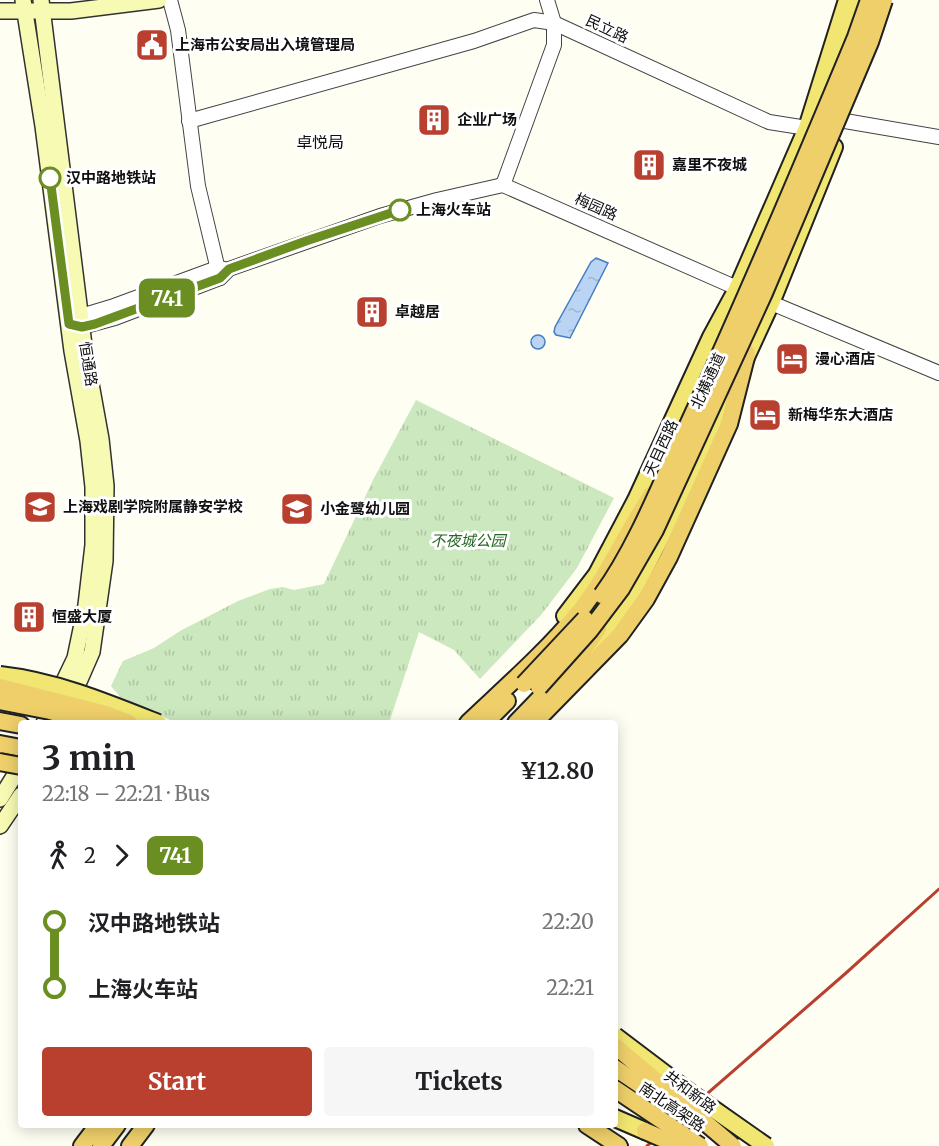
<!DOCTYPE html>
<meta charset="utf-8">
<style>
body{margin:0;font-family:Merriweather,"Noto Sans SC",serif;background:#f6f6f6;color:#202124;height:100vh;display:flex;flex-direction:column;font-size:22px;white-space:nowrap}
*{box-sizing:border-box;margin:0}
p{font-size:20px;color:#757577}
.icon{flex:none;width:33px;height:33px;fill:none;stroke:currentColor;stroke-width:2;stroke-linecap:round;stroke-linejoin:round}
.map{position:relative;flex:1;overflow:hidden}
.sheet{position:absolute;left:18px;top:720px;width:600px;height:408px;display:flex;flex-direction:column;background:#fff;border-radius:6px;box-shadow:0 3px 15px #0003}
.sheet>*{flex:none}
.badge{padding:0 12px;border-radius:9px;font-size:21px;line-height:39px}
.map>.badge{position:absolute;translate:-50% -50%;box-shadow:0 0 0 3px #fff}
.legs{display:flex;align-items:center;gap:9px;height:66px;padding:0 24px;font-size:20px}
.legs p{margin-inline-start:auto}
.summary{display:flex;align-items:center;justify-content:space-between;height:102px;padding:0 24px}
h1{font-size:33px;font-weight:700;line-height:45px}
.primary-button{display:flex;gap:12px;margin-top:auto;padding:12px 24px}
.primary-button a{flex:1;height:69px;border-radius:6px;background:#b93f2f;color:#fff;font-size:24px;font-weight:700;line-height:69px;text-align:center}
.primary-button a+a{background:#f6f6f6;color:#202124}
ul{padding:0 24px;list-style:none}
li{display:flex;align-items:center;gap:21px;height:66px;font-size:22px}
li i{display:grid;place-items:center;width:9px;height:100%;margin:0 8px;background:currentColor}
li i::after{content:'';width:15px;height:15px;margin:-8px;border:4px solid;border-radius:50%;background:#fff}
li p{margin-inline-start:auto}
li:first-child i{background:linear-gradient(#0000 50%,currentColor 0)}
li:last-child i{background:linear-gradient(currentColor 50%,#0000 0)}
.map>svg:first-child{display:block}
.park{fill:url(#park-tufts)}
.water{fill:url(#water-ripples);stroke:#457dc6;stroke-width:1.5}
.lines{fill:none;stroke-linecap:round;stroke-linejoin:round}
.tertiary-casing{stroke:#434343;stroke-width:16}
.secondary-casing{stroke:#323232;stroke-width:18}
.primary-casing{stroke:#212121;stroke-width:20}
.trunk-casing{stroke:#212121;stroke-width:20}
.tertiary{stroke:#fff;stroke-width:14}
.secondary{stroke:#f6fab2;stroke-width:15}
.primary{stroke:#f0e671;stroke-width:16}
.trunk{stroke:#eecf6a;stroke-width:16}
.rail{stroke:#b93f2f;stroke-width:3}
.primary-bridge-casing{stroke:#212121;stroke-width:20;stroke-linecap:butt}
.trunk-bridge-casing{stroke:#212121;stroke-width:20;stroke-linecap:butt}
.primary-bridge{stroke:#f0e671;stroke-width:16}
.trunk-bridge{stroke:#eecf6a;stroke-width:16}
.line-1-casing{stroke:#fff;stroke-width:14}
.line-1{stroke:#6b8e23;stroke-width:9}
.stop-1-dot{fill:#fff;stroke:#6b8e23;stroke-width:3}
.labels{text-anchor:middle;stroke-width:6;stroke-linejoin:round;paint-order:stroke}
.street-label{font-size:15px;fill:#101010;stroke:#fff}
.poi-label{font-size:15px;font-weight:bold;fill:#101010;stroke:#fff;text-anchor:start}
.stop-label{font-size:15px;font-weight:bold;fill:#101010;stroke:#fff;text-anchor:start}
.park-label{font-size:15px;font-style:italic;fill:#266523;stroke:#fff}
.neighbourhood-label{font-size:16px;fill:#101010;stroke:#fff}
</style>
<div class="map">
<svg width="939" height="1146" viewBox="0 0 939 1146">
<defs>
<pattern id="park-tufts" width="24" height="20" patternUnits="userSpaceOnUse" patternTransform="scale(1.5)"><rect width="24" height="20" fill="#cce8be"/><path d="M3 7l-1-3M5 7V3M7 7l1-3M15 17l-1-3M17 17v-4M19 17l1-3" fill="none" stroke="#aec6a2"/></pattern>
<pattern id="water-ripples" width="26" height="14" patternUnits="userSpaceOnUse" patternTransform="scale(1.5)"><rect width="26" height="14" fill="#bad4f3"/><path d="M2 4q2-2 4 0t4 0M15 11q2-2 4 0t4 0" fill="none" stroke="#9fb5cf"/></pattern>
</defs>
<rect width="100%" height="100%" fill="#fefef3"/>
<polygon class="park" points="416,400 614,498 577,568 541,615 480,679 454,650 419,632 389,723 177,723 120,697 111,686 123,661 154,648 180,631 238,601 270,589 283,587 294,590 324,584 374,478"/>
<g class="water">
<polygon points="596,258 608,263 570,338 556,335 554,332 555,327 591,262"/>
<circle cx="538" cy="342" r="7"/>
</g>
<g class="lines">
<defs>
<g id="tertiary">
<polyline points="170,0 178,30 198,186 220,278"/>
<polyline points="189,121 474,41 534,20 554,23 769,122 807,128 845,121 939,137"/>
<polyline points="503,185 554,45 554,23 547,0"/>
<polyline points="764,300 939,373"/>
<polyline points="73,321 81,316 111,307 217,268 224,269"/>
<polyline points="72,325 82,327 115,318 220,278 229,269 380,216 437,200 503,185 746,292"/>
</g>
<g id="secondary">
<polyline points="23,0 43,126 72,351 88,441 93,487 93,545 86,605 75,658 44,723"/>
<polyline points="41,0 84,345 101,439 106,486 105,561 92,652 61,723"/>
<polyline points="0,11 71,11 159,0"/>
<polyline points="0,799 21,765"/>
<polyline points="0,826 21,795"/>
</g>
<g id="primary">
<polyline points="841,55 860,0"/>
<polyline points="565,616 597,574 636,500 711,337 737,289 807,128 847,0"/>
<polyline points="594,647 636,586 679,502 771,303 834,147"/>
<polyline points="615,1057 621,1065 615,1079"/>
<polyline points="615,1118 645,1131"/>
</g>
<g id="trunk">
<polyline points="0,721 21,725"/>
<path d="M 468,723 C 506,687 546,652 579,612 C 608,576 626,532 652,494"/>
<polyline points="485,723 507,701"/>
<polyline points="516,723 576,661 598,629"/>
<polyline points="534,723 620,635 646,599 669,557 729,424 747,353"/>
<polyline points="0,744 21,748"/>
<polyline points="587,1125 619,1146"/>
<polyline points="82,1146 98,1125"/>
<polyline points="101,1146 117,1125"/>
<polyline points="130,1146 146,1125"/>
</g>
</defs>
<use href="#tertiary" class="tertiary-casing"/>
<use href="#secondary" class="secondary-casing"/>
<use href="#primary" class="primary-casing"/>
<use href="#trunk" class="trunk-casing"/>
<use href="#tertiary" class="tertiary"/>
<use href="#secondary" class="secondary"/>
<use href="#primary" class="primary"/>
<use href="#trunk" class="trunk"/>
<polyline class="rail" points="647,1146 846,973 939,889"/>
<defs>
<g id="primary-bridge">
<path d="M 0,675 C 55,681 108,703 158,723"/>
<polyline points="615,1036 689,1092 766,1146"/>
</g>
<g id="trunk-bridge">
<path d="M 602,595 C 637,547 663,479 688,425 C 747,297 802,167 856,37 L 869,0"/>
<polyline points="524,684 585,619"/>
<polyline points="0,687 106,714 129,723"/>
<polyline points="539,687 590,630 621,589 655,530 764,293 870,42 884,0"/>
<polyline points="0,701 50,711 94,723"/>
<polyline points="0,762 21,766"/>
<polyline points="615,1046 733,1146"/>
<polyline points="615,1068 677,1110"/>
<polyline points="615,1089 700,1146"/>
<polyline points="645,1131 680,1146"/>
</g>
</defs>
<use href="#primary-bridge" class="primary-bridge-casing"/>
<use href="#trunk-bridge" class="trunk-bridge-casing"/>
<use href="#primary-bridge" class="primary-bridge"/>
<use href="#trunk-bridge" class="trunk-bridge"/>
</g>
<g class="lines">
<defs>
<polyline id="line-1" points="50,178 69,324 82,327 95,324 220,278 229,269 306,241 400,210"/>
</defs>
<use href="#line-1" class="line-1-casing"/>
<use href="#line-1" class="line-1"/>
</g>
<defs>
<symbol id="civic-square" viewBox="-11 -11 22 22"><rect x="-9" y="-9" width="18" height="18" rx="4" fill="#b93f2f" stroke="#fff"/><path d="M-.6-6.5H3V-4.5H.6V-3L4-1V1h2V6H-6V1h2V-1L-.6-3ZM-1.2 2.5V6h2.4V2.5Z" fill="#fff"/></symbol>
<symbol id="building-square" viewBox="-11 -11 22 22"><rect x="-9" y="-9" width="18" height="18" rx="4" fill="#b93f2f" stroke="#fff"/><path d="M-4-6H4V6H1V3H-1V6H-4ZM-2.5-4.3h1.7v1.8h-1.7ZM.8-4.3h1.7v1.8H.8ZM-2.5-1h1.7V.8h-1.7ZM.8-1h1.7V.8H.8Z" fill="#fff"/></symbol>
<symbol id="hotel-square" viewBox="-11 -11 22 22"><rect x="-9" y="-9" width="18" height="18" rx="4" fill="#b93f2f" stroke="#fff"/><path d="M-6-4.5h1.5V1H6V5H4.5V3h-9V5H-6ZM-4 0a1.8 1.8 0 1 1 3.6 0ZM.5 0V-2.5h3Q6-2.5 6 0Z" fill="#fff"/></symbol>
<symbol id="school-square" viewBox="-11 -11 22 22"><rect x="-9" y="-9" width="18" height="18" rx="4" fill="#b93f2f" stroke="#fff"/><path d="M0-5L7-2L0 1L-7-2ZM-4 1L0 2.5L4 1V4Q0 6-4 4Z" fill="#fff"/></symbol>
</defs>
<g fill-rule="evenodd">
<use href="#civic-square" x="133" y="26" width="38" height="38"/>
<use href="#building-square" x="415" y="101" width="38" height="38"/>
<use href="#building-square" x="630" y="146" width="38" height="38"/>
<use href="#building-square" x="353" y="293" width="38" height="38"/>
<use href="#hotel-square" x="773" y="340" width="38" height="38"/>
<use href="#hotel-square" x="746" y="396" width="38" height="38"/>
<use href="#school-square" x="21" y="488" width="38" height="38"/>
<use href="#school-square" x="278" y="490" width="38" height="38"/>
<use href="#building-square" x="10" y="598" width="38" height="38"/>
</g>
<g class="stop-1-dot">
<circle cx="50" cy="178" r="10"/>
<circle cx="400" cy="210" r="10"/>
</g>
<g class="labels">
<g class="street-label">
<text transform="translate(607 29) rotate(25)" y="5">民立路</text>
<text transform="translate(596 207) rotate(24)" y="5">梅园路</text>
<text transform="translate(88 364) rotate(81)" y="5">恒通路</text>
<text transform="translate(708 381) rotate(-65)" y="5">北横通道</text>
<text transform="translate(661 448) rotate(-65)" y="5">天目西路</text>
<text transform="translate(690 1092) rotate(37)" y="5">共和新路</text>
<text transform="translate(672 1107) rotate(34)" y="5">南北高架路</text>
</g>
<g class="poi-label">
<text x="175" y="50">上海市公安局出入境管理局</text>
<text x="457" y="125">企业广场</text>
<text x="672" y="170">嘉里不夜城</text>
<text x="395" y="317">卓越居</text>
<text x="815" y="364">漫心酒店</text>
<text x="788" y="420">新梅华东大酒店</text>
<text x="63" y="512">上海戏剧学院附属静安学校</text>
<text x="320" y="514">小金鹭幼儿园</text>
<text x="52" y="622">恒盛大厦</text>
</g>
<g class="stop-label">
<text x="66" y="183">汉中路地铁站</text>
<text x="416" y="215">上海火车站</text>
</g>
<g class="park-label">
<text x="468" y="546">不夜城公园</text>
</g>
<g class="neighbourhood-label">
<text x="320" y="148">卓悦局</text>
</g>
</g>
</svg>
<b class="badge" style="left:167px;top:298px;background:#6b8e23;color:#fff">741</b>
<section class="sheet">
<div class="summary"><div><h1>3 min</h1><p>22:18 – 22:21 · Bus</p></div><b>¥12.80</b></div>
<div class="legs"><svg class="icon" aria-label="walk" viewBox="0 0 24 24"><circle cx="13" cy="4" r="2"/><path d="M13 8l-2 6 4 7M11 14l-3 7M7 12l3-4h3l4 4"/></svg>2<svg class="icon" aria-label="forward" viewBox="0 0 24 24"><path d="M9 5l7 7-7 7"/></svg><b class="badge" style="background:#6b8e23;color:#fff">741</b></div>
<ul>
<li><i style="color:#6b8e23"></i><b>汉中路地铁站</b><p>22:20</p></li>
<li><i style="color:#6b8e23"></i><b>上海火车站</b><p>22:21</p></li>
</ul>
<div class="primary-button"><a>Start</a><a>Tickets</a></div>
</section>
</div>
